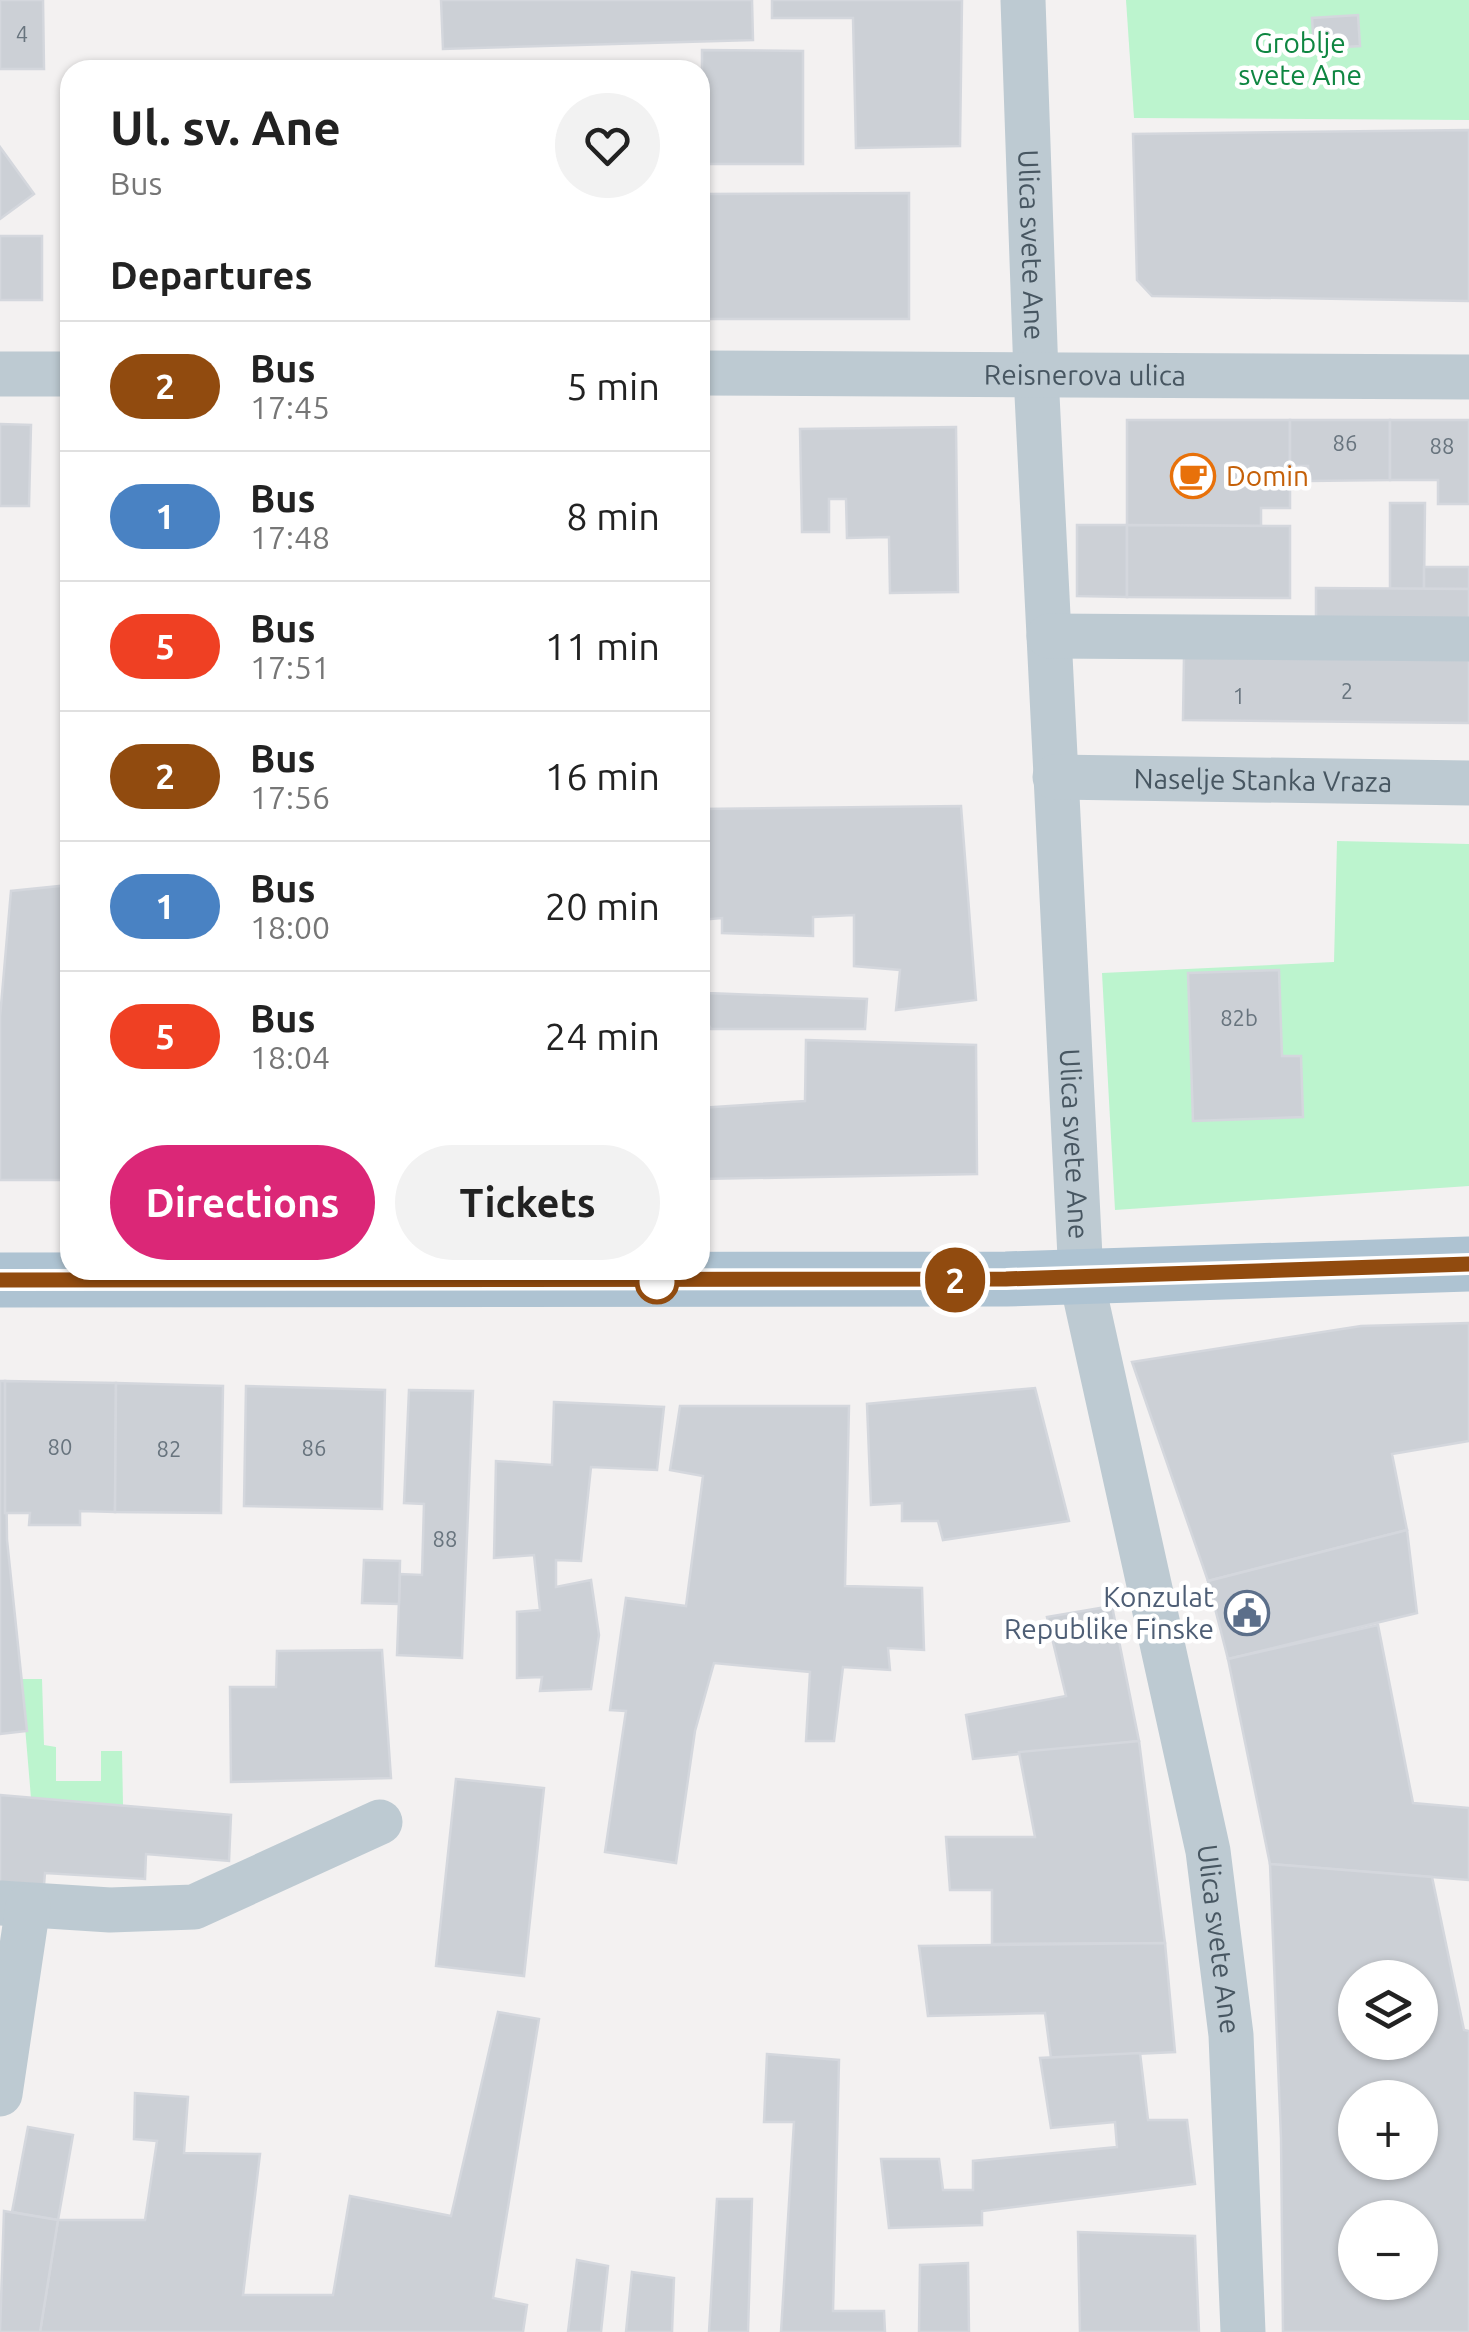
<!DOCTYPE html>
<meta charset="utf-8">
<style>
body{margin:0;font-family:Ubuntu,sans-serif;background:#f2f2f2;color:#222;height:100vh;display:flex;flex-direction:column;font-size:38px;white-space:nowrap}
*{box-sizing:border-box;margin:0}
p{font-size:32px;color:#767676}
.icon{flex:none;width:55px;height:55px;fill:none;stroke:currentColor;stroke-width:2;stroke-linecap:round;stroke-linejoin:round}
.map{position:relative;flex:1;overflow:hidden}
.details{position:absolute;left:60px;top:60px;width:650px;height:1220px;display:flex;flex-direction:column;background:#fff;border-radius:30px;box-shadow:0 2px 8px #0004}
.details>*{flex:none}
.badge{padding:0 20px;border-radius:32px;font-size:35px;line-height:65px}
.controls{position:absolute;left:1338px;top:1960px;display:grid;gap:20px}
.controls a{display:grid;place-items:center;width:100px;height:100px;border-radius:50%;background:#fff;box-shadow:0 2px 8px #0004;font-size:50px}
.map>.badge{position:absolute;translate:-50% -50%;box-shadow:0 0 0 5px #fff}
h2{padding:0 50px;font-size:38px;line-height:90px}
.round{display:grid;place-items:center;flex:none;width:105px;height:105px;border-radius:52px;background:#f2f2f2}
.headline{display:flex;align-items:center;justify-content:space-between;height:170px;padding:0 50px}
h1{font-size:48px;font-weight:600;line-height:75px}
.action{display:flex;gap:20px;margin-top:auto;padding:20px 50px}
.action a{flex:1;height:115px;border-radius:60px;background:#db2777;color:#fff;font-size:40px;font-weight:600;line-height:115px;text-align:center}
.action a+a{background:#f2f2f2;color:#222}
ul{padding:0;list-style:none}
li{display:flex;align-items:center;gap:30px;height:130px;padding:0 50px;border-top:2px solid #e0e0e0}
li div{flex:1}
li b{display:block;font-size:38px}
li em{font-style:normal}
li .badge{min-width:110px;font-weight:700;text-align:center}
.map>svg:first-child{display:block}
.green{fill:#bcf4ce}
.building{fill:#ccd0d6;stroke:#d4d7dd;stroke-width:2.5;fill-rule:evenodd}
.lines{fill:none;stroke-linecap:round;stroke-linejoin:round}
.minor{stroke:#bdcad2;stroke-width:45}
.major{stroke:#aec3d2;stroke-width:55}
.line-casing{stroke:#fff;stroke-width:22}
.line{stroke:#914b0f;stroke-width:15}
.stop-dot{fill:#fff;stroke:#914b0f;stroke-width:5}
.labels{text-anchor:middle;stroke-width:9;stroke-linejoin:round;paint-order:stroke}
.number-label{font-size:22px;fill:#68747e}
.park-label{font-size:28px;fill:#0e8641;stroke:#fff}
.street-label{font-size:28px;fill:#475661;stroke:#fff}
.food-label{font-size:28px;fill:#c56008;stroke:#fff;text-anchor:start}
.service-label{font-size:28px;fill:#4e5e75;stroke:#fff;text-anchor:end}
</style>
<div class="map">
<svg width="1469" height="2332" viewBox="0 0 1469 2332">
<rect width="100%" height="100%" fill="#f3f1f1"/>
<g class="green">
<polygon points="1126,0 1469,0 1469,120 1134,118"/>
<polygon points="1337,841 1469,844 1469,1186 1115,1210 1102,973 1334,962"/>
<polygon points="21,1679 42,1679 44,1745 56,1747 56,1781 101,1781 101,1751 122,1751 123,1805 31,1798"/>
</g>
<g class="building">
<polygon points="0,0 43,0 44,69 0,69"/>
<polygon points="441,0 752,0 753,40 443,49"/>
<polygon points="772,0 962,0 960,146 856,148 853,18 772,18"/>
<polygon points="1358,15 1360,46 1314,49 1312,18"/>
<polygon points="702,50 803,51 803,164 702,164"/>
<polygon points="1469,130 1469,301 1152,296 1137,280 1133,134"/>
<polygon points="0,147 34,194 0,219"/>
<polygon points="909,193 909,319 700,319 700,194"/>
<rect x="0" y="236" width="42" height="64"/>
<polygon points="1127,420 1290,420 1290,508 1261,508 1261,526 1127,525"/>
<polygon points="1290,420 1390,420 1390,480 1308,481 1308,466 1290,466"/>
<polygon points="1390,420 1469,420 1469,504 1438,504 1438,480 1390,480"/>
<polygon points="0,424 31,425 29,506 0,506"/>
<polygon points="956,427 958,592 890,593 889,537 847,538 846,499 829,499 829,532 802,532 800,429"/>
<polygon points="1390,503 1425,503 1424,589 1390,589"/>
<polygon points="1077,525 1127,525 1127,597 1077,596"/>
<polygon points="1127,525 1290,526 1290,598 1127,597"/>
<rect x="1424" y="567" width="45" height="22"/>
<polygon points="1316,588 1469,589 1469,629 1316,627"/>
<polygon points="1184,657 1469,660 1469,723 1183,720"/>
<polygon points="961,806 976,1000 896,1010 900,970 854,966 854,915 813,917 813,936 722,933 722,918 700,920 700,809"/>
<polygon points="70,885 70,1180 0,1180 0,1017 11,891"/>
<polygon points="700,920 707,993 867,999 865,1029 711,1029 700,1010"/>
<polygon points="1279,970 1282,1056 1301,1056 1303,1117 1193,1121 1188,973"/>
<polygon points="806,1040 976,1045 977,1174 700,1179 700,1108 805,1101"/>
<polygon points="1469,1323 1469,1441 1392,1454 1407,1530 1208,1581 1132,1362 1361,1326"/>
<polygon points="0,1381 5,1381 7,1540 27,1731 0,1734"/>
<polygon points="5,1381 116,1383 115,1512 80,1511 80,1525 29,1525 30,1513 5,1513"/>
<polygon points="116,1383 223,1386 221,1513 115,1512"/>
<polygon points="246,1386 385,1390 382,1509 244,1506"/>
<polygon points="1035,1388 1069,1521 943,1540 938,1521 902,1521 902,1503 871,1505 867,1404"/>
<polygon points="409,1390 473,1391 462,1658 397,1655 400,1574 422,1575 424,1504 404,1503"/>
<polygon points="554,1402 664,1407 657,1470 591,1467 581,1561 556,1560 556,1587 591,1580 599,1635 591,1689 540,1691 542,1677 517,1678 517,1612 540,1610 534,1555 494,1558 496,1461 552,1465"/>
<polygon points="680,1406 849,1406 845,1586 922,1588 924,1650 888,1648 890,1670 843,1667 834,1741 806,1741 810,1672 714,1663 695,1731 676,1863 605,1852 626,1711 610,1710 626,1598 686,1606 703,1476 670,1470"/>
<polygon points="1407,1530 1417,1613 1228,1659 1208,1581"/>
<polygon points="364,1560 400,1561 399,1604 362,1603"/>
<polygon points="1112,1606 1139,1741 973,1759 966,1715 1066,1696 1047,1617"/>
<polygon points="1378,1625 1413,1803 1469,1808 1469,1880 1270,1864 1228,1659"/>
<polygon points="382,1650 391,1778 231,1782 230,1687 276,1687 277,1651"/>
<polygon points="1139,1741 1165,1943 992,1944 992,1890 950,1890 946,1837 1035,1837 1019,1752"/>
<polygon points="456,1779 544,1788 524,1976 436,1966"/>
<polygon points="0,1795 231,1815 229,1861 146,1854 145,1879 45,1873 44,1885 0,1882"/>
<path d="M 1270,1864 L 1432,1877 L 1464,2030 L 1469,2031 L 1469,2332 L 1283,2332 L 1281,2138 ZM 1355,1978 L 1420,1978 L 1420,2042 L 1355,2042 ZM 1355,2098 L 1420,2098 L 1420,2162 L 1355,2162 ZM 1355,2218 L 1420,2218 L 1420,2282 L 1355,2282 Z"/>
<polygon points="1165,1943 1175,2052 1051,2058 1045,2013 928,2016 919,1946"/>
<polygon points="498,2012 539,2019 493,2298 527,2305 523,2332 40,2332 58,2220 145,2220 157,2141 134,2139 135,2093 188,2097 184,2153 260,2154 243,2295 333,2295 350,2196 451,2216"/>
<polygon points="1140,2053 1148,2120 1187,2120 1195,2184 982,2211 982,2225 889,2228 881,2159 939,2159 943,2190 973,2190 973,2161 1117,2147 1115,2122 1051,2128 1040,2058"/>
<polygon points="767,2054 839,2060 833,2311 884,2311 885,2332 781,2332 794,2122 764,2122"/>
<polygon points="28,2127 73,2135 58,2220 12,2212"/>
<polygon points="717,2199 752,2199 748,2332 709,2332"/>
<polygon points="4,2211 58,2220 40,2332 0,2332"/>
<polygon points="1078,2232 1195,2236 1199,2332 1080,2332"/>
<polygon points="577,2260 608,2266 601,2332 568,2332"/>
<polygon points="968,2263 969,2332 919,2332 920,2265"/>
<polygon points="632,2272 674,2278 672,2332 626,2332"/>
</g>
<g class="lines">
<g class="minor">
<path id="s1" d="M 1023,0 L 1036,375 L 1081,1277 L 1208,1851 L 1231,2035 L 1243,2332"/>
<path id="s2" d="M 700,373 L 1469,377"/>
<polyline points="0,374 70,374"/>
<polyline points="1049,636 1469,639"/>
<path id="s3" d="M 1055,777 L 1469,783"/>
<polyline points="0,1903 110,1910 194,1907 380,1822"/>
<polyline points="0,2094 28,1906"/>
</g>
<polyline class="major" points="0,1280 1006,1279 1469,1264"/>
</g>
<g class="lines">
<defs>
<polyline id="line" points="0,1280 1006,1279 1469,1264"/>
</defs>
<use href="#line" class="line-casing"/>
<use href="#line" class="line"/>
</g>
<defs>
<symbol id="cafe-ring" viewBox="-11 -11 22 22"><circle r="9.5" fill="#fff" stroke="#e8710a" stroke-width="1.5"/><path d="M-5.5-4.5H6V0H3Q3 3.5 0 3.5H-2.5Q-5.5 3.5-5.5 0ZM3-3.2v2h1.7v-2ZM-6 4.5H4V6H-6Z" fill="#e8710a"/></symbol>
<symbol id="civic-ring" viewBox="-11 -11 22 22"><circle r="9.5" fill="#fff" stroke="#5c6f8a" stroke-width="1.5"/><path d="M-.6-6.5H3V-4.5H.6V-3L4-1V1h2V6H-6V1h2V-1L-.6-3ZM-1.2 2.5V6h2.4V2.5Z" fill="#5c6f8a"/></symbol>
</defs>
<g fill-rule="evenodd">
<use href="#cafe-ring" x="1168" y="451" width="50" height="50"/>
<use href="#civic-ring" x="1222" y="1588" width="50" height="50"/>
</g>
<circle class="stop-dot" cx="657" cy="1282" r="20"/>
<g class="labels">
<g class="number-label">
<text x="22" y="42">4</text>
<text x="1345" y="451">86</text>
<text x="1442" y="454">88</text>
<text x="1347" y="699">2</text>
<text x="1239" y="704">1</text>
<text x="1239" y="1026">82b</text>
<text x="60" y="1455">80</text>
<text x="314" y="1456">86</text>
<text x="169" y="1457">82</text>
<text x="445" y="1547">88</text>
</g>
<g class="park-label">
<text x="1300" y="53">Groblje<tspan x="1300" dy="32">svete Ane</tspan></text>
</g>
<g class="street-label">
<text dy="10" stroke="none"><textPath href="#s1" startOffset="245">Ulica svete Ane</textPath></text>
<text dy="10" stroke="none"><textPath href="#s2" startOffset="385">Reisnerova ulica</textPath></text>
<text dy="10" stroke="none"><textPath href="#s3" startOffset="208">Naselje Stanka Vraza</textPath></text>
<text dy="10" stroke="none"><textPath href="#s1" startOffset="1145">Ulica svete Ane</textPath></text>
<text dy="10" stroke="none"><textPath href="#s1" startOffset="1955">Ulica svete Ane</textPath></text>
</g>
<g class="food-label">
<text x="1226" y="486">Domin</text>
</g>
<g class="service-label">
<text x="1214" y="1607">Konzulat<tspan x="1214" dy="32">Republike Finske</tspan></text>
</g>
</g>
</svg>
<div class="controls">
<a><svg class="icon" aria-label="layers" viewBox="0 0 24 24"><path d="M12 4l9 5-9 5-9-5zM3 14l9 5 9-5"/></svg></a>
<a>+</a>
<a>−</a>
</div>
<b class="badge" style="left:955px;top:1280px;background:#914b0f;color:#fff">2</b>
<section class="details">
<div class="headline"><div><h1>Ul. sv. Ane</h1><p>Bus</p></div><a class="round"><svg class="icon" aria-label="heart" viewBox="0 0 24 24"><path d="M12 20l-8-8c-3-5 5-10 8-4 3-6 11-1 8 4z"/></svg></a></div>
<h2>Departures</h2>
<ul>
<li><span class="badge" style="background:#914b0f;color:#fff">2</span><div><b>Bus</b><p>17:45</p></div><em>5 min</em></li>
<li><span class="badge" style="background:#4982c3;color:#fff">1</span><div><b>Bus</b><p>17:48</p></div><em>8 min</em></li>
<li><span class="badge" style="background:#ef4023;color:#fff">5</span><div><b>Bus</b><p>17:51</p></div><em>11 min</em></li>
<li><span class="badge" style="background:#914b0f;color:#fff">2</span><div><b>Bus</b><p>17:56</p></div><em>16 min</em></li>
<li><span class="badge" style="background:#4982c3;color:#fff">1</span><div><b>Bus</b><p>18:00</p></div><em>20 min</em></li>
<li><span class="badge" style="background:#ef4023;color:#fff">5</span><div><b>Bus</b><p>18:04</p></div><em>24 min</em></li>
</ul>
<div class="action"><a>Directions</a><a>Tickets</a></div>
</section>
</div>
